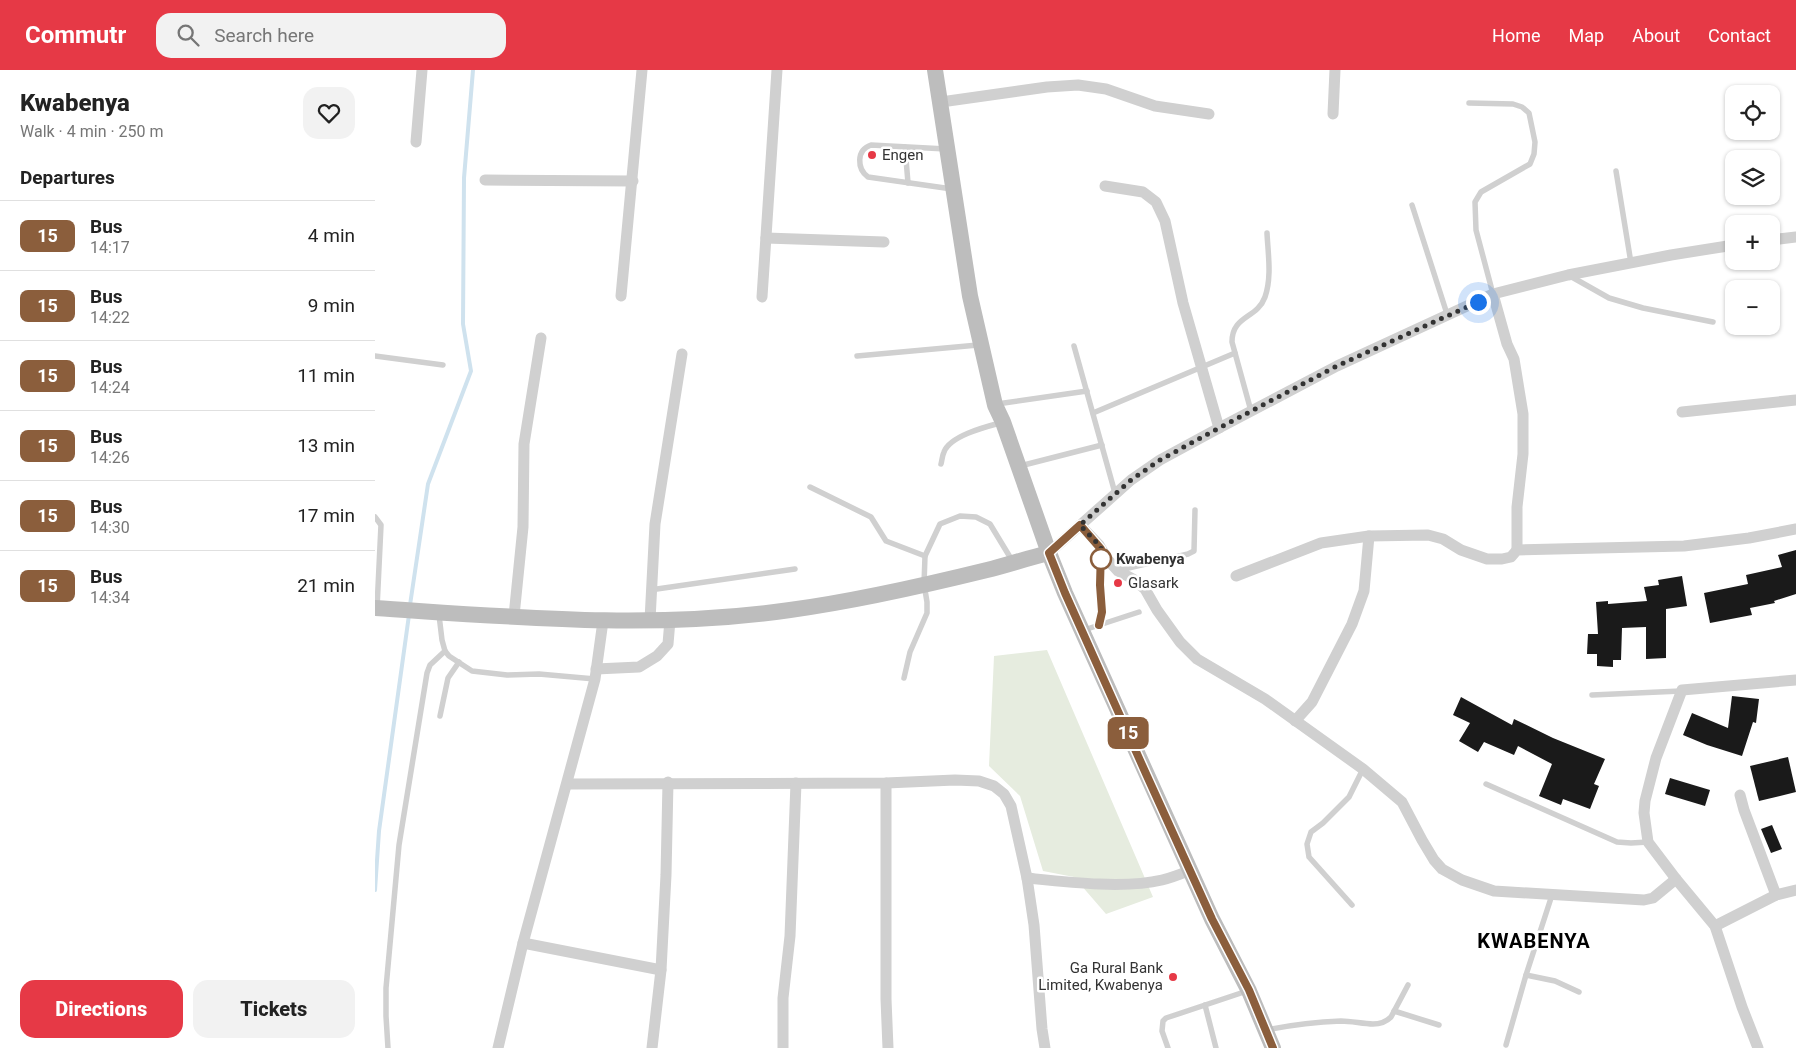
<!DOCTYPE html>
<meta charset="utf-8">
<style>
body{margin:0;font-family:Roboto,sans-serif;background:#f2f2f2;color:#222;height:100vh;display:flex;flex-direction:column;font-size:19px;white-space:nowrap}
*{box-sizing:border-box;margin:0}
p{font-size:16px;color:#767676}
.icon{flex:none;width:28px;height:28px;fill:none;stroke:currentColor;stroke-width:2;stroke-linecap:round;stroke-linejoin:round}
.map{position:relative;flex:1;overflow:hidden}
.details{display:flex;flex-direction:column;background:#fff;width:375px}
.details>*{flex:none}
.badge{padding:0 10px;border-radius:8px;font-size:18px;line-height:32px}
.fabs{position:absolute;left:1350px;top:15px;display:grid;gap:10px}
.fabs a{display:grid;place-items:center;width:55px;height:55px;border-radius:10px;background:#fff;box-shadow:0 1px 4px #0004;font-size:25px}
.you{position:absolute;width:25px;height:25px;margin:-12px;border:4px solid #fff;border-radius:50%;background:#1a73e8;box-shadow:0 0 0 8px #1a73e833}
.map>.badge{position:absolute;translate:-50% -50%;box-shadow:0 0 0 2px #fff}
h2{padding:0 20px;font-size:19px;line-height:45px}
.round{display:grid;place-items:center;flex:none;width:52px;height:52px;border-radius:15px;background:#f2f2f2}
.head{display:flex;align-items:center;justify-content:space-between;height:85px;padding:0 20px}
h1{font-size:24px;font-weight:800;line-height:38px}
.primary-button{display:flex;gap:10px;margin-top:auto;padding:10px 20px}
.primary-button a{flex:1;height:58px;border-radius:15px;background:#e63946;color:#fff;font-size:20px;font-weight:800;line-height:58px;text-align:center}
.primary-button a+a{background:#f2f2f2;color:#222}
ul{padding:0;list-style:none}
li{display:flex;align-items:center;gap:15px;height:70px;padding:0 20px;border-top:1px solid #e0e0e0}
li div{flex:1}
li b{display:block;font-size:19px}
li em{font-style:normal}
li .badge{min-width:55px;font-weight:700;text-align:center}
header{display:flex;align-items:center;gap:30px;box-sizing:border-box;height:70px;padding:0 25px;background:#e63946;color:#fff}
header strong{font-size:24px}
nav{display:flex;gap:28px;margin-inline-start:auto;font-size:18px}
.search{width:350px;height:45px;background:#f2f2f2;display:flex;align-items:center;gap:12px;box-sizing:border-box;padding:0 18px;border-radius:15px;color:#767676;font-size:19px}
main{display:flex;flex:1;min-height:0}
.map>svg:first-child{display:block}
.green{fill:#e6ecdf}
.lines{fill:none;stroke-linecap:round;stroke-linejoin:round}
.stream{stroke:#cfe2ee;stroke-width:4}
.building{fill:#1a1a1a}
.service{stroke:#d0d0d0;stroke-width:5.5}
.minor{stroke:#d0d0d0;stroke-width:11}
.secondary{stroke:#bdbdbd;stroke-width:16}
.line-casing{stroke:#fff;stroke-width:11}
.line{stroke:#8b5e3c;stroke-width:8}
.walk{stroke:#333;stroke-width:5;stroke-dasharray:0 9}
.poi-dot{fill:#e63946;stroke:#fff;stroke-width:2}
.stop-dot{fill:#fff;stroke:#8b5e3c;stroke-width:2.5}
.labels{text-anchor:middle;stroke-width:5;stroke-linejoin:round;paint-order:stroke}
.poi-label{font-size:15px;fill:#333;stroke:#fff;text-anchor:start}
.stop-label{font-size:15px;font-weight:bold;fill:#333;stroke:#fff;text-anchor:start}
.district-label{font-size:20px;font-weight:bold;letter-spacing:1px;fill:#000;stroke:#fff}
</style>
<header>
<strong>Commutr</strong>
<div class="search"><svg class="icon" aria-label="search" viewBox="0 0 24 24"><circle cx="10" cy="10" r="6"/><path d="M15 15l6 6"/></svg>Search here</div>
<nav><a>Home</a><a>Map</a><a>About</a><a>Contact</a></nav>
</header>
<main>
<section class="details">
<div class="head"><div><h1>Kwabenya</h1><p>Walk · 4 min · 250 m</p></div><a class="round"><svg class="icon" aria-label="heart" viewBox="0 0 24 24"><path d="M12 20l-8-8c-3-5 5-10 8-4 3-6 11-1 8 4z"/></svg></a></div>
<h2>Departures</h2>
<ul>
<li><span class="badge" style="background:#8b5e3c;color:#fff">15</span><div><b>Bus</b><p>14:17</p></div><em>4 min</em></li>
<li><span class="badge" style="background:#8b5e3c;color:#fff">15</span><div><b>Bus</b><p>14:22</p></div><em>9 min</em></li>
<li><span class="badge" style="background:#8b5e3c;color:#fff">15</span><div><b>Bus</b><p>14:24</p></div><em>11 min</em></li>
<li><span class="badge" style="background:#8b5e3c;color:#fff">15</span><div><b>Bus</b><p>14:26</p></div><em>13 min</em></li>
<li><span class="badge" style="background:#8b5e3c;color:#fff">15</span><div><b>Bus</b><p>14:30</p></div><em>17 min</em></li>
<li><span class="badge" style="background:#8b5e3c;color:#fff">15</span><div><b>Bus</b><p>14:34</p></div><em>21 min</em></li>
</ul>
<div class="primary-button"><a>Directions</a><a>Tickets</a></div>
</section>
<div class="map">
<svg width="1421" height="978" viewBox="0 0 1421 978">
<rect width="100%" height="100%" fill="#fff"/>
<polygon class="green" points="672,580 778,827 731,844 699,807 668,801 645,726 614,696 619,586"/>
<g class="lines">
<g class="stream">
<polyline points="35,535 53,414 96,301 88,254 89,108 98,0"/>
<polyline points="0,820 4,761 34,545"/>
</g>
</g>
<g class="building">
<polygon points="1421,480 1421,524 1399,531 1400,533 1375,538 1377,545 1335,553 1329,523 1373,514 1371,505 1407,497 1403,485"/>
<polygon points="1307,506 1312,536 1291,539 1291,588 1271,589 1271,557 1247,558 1246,590 1238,590 1238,597 1222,596 1222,584 1212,584 1213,564 1223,564 1221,532 1233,531 1233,534 1272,531 1269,517 1284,515 1283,510"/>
<polygon points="1357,626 1384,629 1381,653 1378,652 1367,686 1332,675 1308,665 1317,643 1353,658"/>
<polygon points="1086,627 1137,655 1139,649 1178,668 1230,689 1219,714 1224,716 1215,739 1188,729 1186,735 1164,726 1177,694 1143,676 1139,685 1109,672 1103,682 1084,671 1095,653 1078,645"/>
<polygon points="1413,687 1421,722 1384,731 1375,696"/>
<polygon points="1295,708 1335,720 1330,736 1290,724"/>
<polygon points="1397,755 1407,779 1396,783 1386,759"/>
</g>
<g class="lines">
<g class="service">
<polyline points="1094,33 1138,34 1147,37 1154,43 1160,72 1159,84 1155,94 1106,122 1100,132 1101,160 1118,224"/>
<polyline points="530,77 533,113"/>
<path d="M 571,79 L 496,75 C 481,80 482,99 493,107 L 577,119"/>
<polyline points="1241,101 1256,193"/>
<polyline points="1037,135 1073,247"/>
<polyline points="1195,206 1234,228 1268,238 1338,252"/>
<polyline points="699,276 740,423"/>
<polyline points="0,286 68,295"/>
<polyline points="482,286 603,275"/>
<polyline points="622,334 712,321"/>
<path d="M 876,341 L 857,272 C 857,245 882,249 890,227 C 897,207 893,184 892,163"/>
<polyline points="718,343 860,283"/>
<path d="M 566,394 C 567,391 567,386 569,382 C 575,366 610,357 625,353"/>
<polyline points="645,396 727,375"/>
<polyline points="435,417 496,447 511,471 550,486"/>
<polyline points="0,447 6,455 2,538"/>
<polyline points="745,500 813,484 819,481 820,440"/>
<polyline points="275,520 420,499"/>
<polyline points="64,545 67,570 70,581 74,586 97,601 132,605 164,604 220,609"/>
<polyline points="723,555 727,542 726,484"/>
<polyline points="709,560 764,542"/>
<polyline points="529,608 535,582 552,543 552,532 549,514 550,486 565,454 585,446 601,447 615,454 638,492"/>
<polyline points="1217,625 1306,621"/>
<polyline points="65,646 73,608 84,592"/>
<polyline points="1111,714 1242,772 1256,773 1273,772"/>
<polyline points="977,835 934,787 932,774 936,762 948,753 974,727 988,699"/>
<polyline points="1151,905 1180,911 1204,922"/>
<polyline points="830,935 841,978"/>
<polyline points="1019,941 1064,955"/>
<path d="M 891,960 C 916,955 941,952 966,951 C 977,951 988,954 998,954 C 1005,954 1011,952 1016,947 L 1033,915"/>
<polyline points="1131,975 1151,905 1177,825"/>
<polyline points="13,978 11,946 11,918 24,775 52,603 55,595 70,581"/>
<polyline points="793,978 787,961 788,951 791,948 872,921"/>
</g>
<g class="minor">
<polyline points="566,32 672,17 703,15 731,19 780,36 834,44"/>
<polyline points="958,44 960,0"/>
<polyline points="41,72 47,0"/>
<polyline points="110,110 258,111"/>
<polyline points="730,116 768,122 781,132 790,151 808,233 844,358"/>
<polyline points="391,168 509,172"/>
<polyline points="1396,170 1421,167"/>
<polyline points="1118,224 1132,274 1139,289 1148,344 1148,384 1142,437 1142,480"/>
<polyline points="246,226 267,0"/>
<polyline points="387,227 402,0"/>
<polyline points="1307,342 1421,330"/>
<polyline points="705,455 724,475 732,489 743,501 758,509 770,519 782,540 805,572 822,589 890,629 988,699 1027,732 1047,770 1059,790 1067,799 1087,810 1119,821 1269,830 1278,828 1301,809"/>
<polyline points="674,483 756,410 785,390 844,358 962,296 1118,224 1193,205 1296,185 1359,175"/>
<polyline points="861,506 946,473 994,466 1053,465 1068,469 1086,480 1112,489 1127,489 1136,487 1142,480 1309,476 1374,468 1421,459"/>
<polyline points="139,546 148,457 149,374 166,268"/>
<polyline points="275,550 280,454 307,284"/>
<polyline points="221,599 264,597 282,586 293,574 295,550"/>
<polyline points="920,651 937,632 977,554 989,521 994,466"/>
<polyline points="511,713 511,929 513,978"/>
<polyline points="192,714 511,713 580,710 604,711 619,716 629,724 636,736 652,808 659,855 667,959 670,978"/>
<polyline points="1365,725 1369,740 1401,825"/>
<path d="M 652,808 C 691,812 749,819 787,810 C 796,808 806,804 816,800"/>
<polyline points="1340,856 1401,825 1421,820"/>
<polyline points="148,873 286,900"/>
<polyline points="123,978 148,873 220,609 228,551"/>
<polyline points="277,978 286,900 291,805 293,712"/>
<polyline points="408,978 408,928 415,866 421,713"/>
<polyline points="1383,978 1367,937 1340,856 1301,809 1273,772 1269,743 1270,731 1281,688 1307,620 1421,610"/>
</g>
<g class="secondary">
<polyline points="560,0 595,226 620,335 628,352 674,483 690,523 837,849 874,921 898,978"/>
<path d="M 0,538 C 138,547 278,560 415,540 C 481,531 547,516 612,500 C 632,495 653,488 674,483"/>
</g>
</g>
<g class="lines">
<defs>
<polyline id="line" points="724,555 727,542 725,515 726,479 705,455 674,483 690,523 772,706 837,849 874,920 898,978"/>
</defs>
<use href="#line" class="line-casing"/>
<use href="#line" class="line"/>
<polyline class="walk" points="726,489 732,489 724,475 705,455 756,410 785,390 844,358 962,296 1103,232"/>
</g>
<g class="poi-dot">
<circle cx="497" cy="85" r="5"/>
<circle cx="743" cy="513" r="5"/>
<circle cx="798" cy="907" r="5"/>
</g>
<circle class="stop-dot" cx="726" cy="489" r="10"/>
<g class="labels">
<g class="poi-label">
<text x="507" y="90">Engen</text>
<text x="753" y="518">Glasark</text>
<text x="788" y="903" text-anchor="end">Ga Rural Bank<tspan x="788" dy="17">Limited, Kwabenya</tspan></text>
</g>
<g class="stop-label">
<text x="741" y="494">Kwabenya</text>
</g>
<g class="district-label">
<text x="1159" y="878">KWABENYA</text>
</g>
</g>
</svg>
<div class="fabs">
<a><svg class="icon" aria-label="locate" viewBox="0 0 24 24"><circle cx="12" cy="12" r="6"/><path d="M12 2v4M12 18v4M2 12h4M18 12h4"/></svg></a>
<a><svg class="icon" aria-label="layers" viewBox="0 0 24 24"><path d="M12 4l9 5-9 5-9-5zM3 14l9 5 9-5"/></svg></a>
<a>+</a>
<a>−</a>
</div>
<div class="you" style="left:1103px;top:232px"></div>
<b class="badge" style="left:753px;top:663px;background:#8b5e3c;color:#fff">15</b>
</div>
</main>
